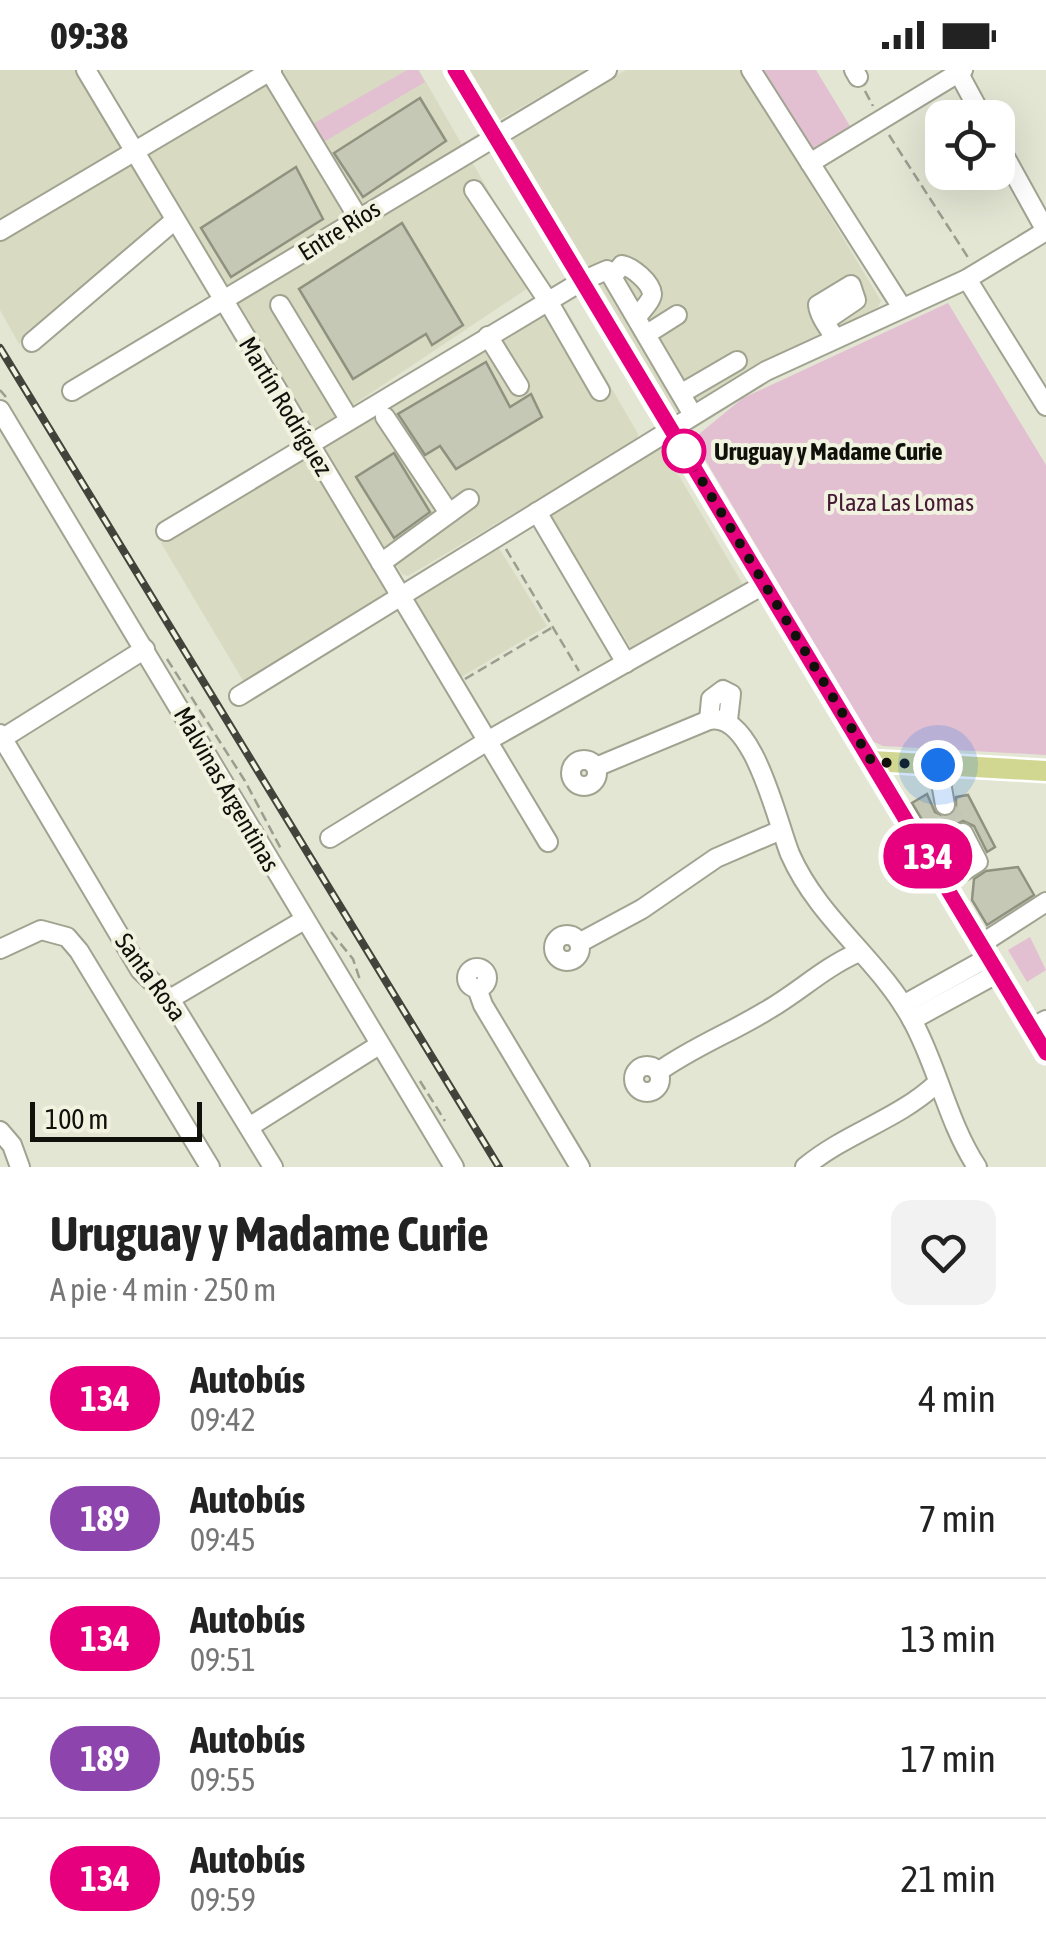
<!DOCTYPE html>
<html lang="es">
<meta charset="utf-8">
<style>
body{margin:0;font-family:"Asap Condensed",sans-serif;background:#f2f2f2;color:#222;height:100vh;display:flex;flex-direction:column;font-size:38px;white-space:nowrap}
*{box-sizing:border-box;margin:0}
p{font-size:32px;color:#767676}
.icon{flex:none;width:55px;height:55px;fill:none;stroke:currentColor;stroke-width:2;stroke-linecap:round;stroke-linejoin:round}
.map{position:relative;height:1097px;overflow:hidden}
.details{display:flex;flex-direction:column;background:#fff;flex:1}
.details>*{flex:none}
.badge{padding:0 20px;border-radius:32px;font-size:35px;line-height:65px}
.fabs{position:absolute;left:925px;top:30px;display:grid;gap:20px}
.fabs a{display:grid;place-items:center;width:90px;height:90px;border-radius:20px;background:#fff;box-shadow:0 10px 40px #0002;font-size:50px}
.scale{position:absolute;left:30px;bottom:25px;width:172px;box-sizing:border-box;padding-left:10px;border:5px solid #10110b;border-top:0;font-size:28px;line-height:35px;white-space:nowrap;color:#10110b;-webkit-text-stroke:8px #f1f3e0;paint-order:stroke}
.you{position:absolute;width:50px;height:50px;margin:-25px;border:8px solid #fff;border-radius:50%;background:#1a73e8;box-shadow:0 0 0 15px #1a73e833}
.map>.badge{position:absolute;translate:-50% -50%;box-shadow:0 0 0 5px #fff}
.round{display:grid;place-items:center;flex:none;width:105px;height:105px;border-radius:20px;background:#f2f2f2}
.headline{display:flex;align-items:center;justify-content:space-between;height:170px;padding:0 50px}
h1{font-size:48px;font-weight:700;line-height:75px}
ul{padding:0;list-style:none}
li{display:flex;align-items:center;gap:30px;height:120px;padding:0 50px;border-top:2px solid #e0e0e0}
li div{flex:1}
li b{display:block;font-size:38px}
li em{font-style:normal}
li .badge{min-width:110px;font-weight:700;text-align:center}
.status{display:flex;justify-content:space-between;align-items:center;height:70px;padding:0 50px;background:#fff;direction:ltr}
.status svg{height:28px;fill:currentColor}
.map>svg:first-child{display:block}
.built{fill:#d8dbc1}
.green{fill:#e2c0d2}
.building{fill:#c6c8b6;stroke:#909280;stroke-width:2.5}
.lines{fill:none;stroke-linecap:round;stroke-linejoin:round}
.minor-tunnel{stroke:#c3c6b5;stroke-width:18;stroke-dasharray:18 9;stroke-linecap:butt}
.minor-casing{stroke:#a1a391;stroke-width:22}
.major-casing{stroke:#fff;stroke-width:25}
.path{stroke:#9b9d8f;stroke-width:2.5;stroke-dasharray:10 5;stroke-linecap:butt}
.minor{stroke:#fff;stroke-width:18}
.major{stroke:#d1d691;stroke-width:20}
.rail-casing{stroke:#42443b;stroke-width:8}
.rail{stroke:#f1f3e0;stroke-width:4;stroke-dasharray:11;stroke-linecap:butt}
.line-casing{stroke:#fff;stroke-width:22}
.line{stroke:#e6007e;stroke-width:15}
.walk{stroke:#10110b;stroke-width:10;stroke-dasharray:0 18}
.stop-dot{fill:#fff;stroke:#e6007e;stroke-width:5}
.labels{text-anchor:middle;stroke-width:8;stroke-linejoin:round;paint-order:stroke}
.street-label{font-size:25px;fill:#10110b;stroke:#f1f3e0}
.stop-label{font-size:25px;font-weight:bold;fill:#10110b;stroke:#f1f3e0;text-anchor:start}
.park-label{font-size:25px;fill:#461935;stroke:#f1f3e0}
</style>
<div class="status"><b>09:38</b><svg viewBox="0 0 49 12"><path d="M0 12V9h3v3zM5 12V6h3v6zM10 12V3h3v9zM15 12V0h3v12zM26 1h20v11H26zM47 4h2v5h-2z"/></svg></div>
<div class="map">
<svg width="1046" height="1097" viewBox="0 0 1046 1097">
<rect width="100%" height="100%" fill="#e3e6d3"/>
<g class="built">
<polygon points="0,0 79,0 134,88 278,0 419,0 540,210 311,363 178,144 19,274 0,240"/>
<polygon points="468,0 587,0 499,50"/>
<polygon points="626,0 742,0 881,231 878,237 677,345 669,342 513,71 515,63"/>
<polygon points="556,237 566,239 638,364 637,370 408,506 402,504 321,377 323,369"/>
<polygon points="661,375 743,515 631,578 551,445"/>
<polygon points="306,381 395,524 245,614 161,473"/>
<polygon points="497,475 547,556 458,609 411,528"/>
</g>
<g class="green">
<polygon points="407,0 418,0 425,12 322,73 311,55"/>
<polygon points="762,0 816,0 850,56 811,80"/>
<polygon points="948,233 1046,395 1046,685 883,676 872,671 693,369 743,328"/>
<polygon points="1030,867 1046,900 1027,912 1008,880"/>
</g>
<g class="building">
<polygon points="420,28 446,71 363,127 334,83"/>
<polygon points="296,97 323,149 231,207 201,158"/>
<polygon points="402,153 463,255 432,275 426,264 353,309 299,219"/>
<polygon points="486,292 510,337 531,324 542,347 456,399 440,376 425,385 398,344"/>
<polygon points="394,383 430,442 394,468 356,407"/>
<polygon points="927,724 935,742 946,747 956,740 956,727 968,725 995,777 987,782 974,756 963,751 952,757 955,774 941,782 912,733"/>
<polygon points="1018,797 1034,825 987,855 972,830 974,809 986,801"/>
</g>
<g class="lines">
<polyline class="minor-tunnel" points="945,735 963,763"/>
<defs>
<g id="minor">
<polyline points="86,0 548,772"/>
<polyline points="269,0 359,149"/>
<polyline points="751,0 901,236"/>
<polyline points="854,0 858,7"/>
<polyline points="957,0 983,48"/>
<polyline points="998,74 1046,161"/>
<polyline points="810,93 963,0"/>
<polyline points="474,120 548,231 600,321"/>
<polyline points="0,161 272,0"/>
<polyline points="967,209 1046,336"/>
<polyline points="280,235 349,349"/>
<path d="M 638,246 C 642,240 652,230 652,224 C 651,212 632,197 622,195 L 612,207 L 693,345"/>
<path d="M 825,251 L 856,230 L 851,215 L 818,235 C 819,246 829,258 835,268"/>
<polyline points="647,264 677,245"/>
<polyline points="488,266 519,316"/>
<polyline points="32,272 175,150"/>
<polyline points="72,321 607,0"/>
<polyline points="682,323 737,291"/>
<polyline points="0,340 454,1097"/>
<polyline points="385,347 449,443"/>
<polyline points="537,442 626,593"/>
<polyline points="166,461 582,211 607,200 612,203"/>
<polyline points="381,493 469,429"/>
<polyline points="239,626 766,301 967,209 1046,161"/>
<polyline points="709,650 711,629 723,620 731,624 728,650"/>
<polyline points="0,664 140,900 170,929 273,1097"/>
<polyline points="3,668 145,579"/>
<circle cx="584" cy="703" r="13"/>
<polyline points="938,695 945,735"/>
<path d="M 596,697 L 709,650 C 753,640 777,752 790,784 C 819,850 879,889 912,950 C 938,997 947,1051 977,1097"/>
<polyline points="330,768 489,670 765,514"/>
<polyline points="945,813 978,792 963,763"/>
<circle cx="567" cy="878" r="13"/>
<polyline points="579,873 642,839 716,788 781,760"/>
<polyline points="981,874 1046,832"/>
<polyline points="0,879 41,860 67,867 79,881 210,1097"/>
<circle cx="477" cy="908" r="10"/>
<polyline points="477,918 483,935 580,1097"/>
<polyline points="170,929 304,850"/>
<polyline points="903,935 989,887"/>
<polyline points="912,950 998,903"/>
<polyline points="1031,958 1046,950"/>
<circle cx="647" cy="1009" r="13"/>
<path d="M 658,1002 C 693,977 730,963 766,941 C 798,923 823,898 857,883"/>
<polyline points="249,1057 379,975"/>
<polyline points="0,1061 12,1075 20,1097"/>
<path d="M 805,1097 C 846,1063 897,1050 936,1014"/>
</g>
<g id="major">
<polyline points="455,0 1046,983"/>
<polyline points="872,691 1046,701"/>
</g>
</defs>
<use href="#minor" class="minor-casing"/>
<use href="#major" class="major-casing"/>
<g class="path">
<polyline points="865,21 873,36"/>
<polyline points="889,65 969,189"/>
<polyline points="0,320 6,327"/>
<polyline points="506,479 579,601"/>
<polyline points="167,589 245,711 281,779"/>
<polyline points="465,609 553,557"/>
<polyline points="331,862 353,889 360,910"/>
<polyline points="420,1011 445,1051"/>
</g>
<use href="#minor" class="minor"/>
<use href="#major" class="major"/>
<defs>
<polyline id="rail" points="0,278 499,1097"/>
</defs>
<use href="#rail" class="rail-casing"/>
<use href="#rail" class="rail"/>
</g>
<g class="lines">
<defs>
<polyline id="line" points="455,0 1046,983"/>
</defs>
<use href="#line" class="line-casing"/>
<use href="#line" class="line"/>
<polyline class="walk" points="684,381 872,692 938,695"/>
</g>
<circle class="stop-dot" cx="684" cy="381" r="20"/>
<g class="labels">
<g class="street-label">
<text transform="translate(339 160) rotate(-32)" y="9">Entre Ríos</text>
<text transform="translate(286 336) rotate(59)" y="9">Martín Rodríguez</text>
<text transform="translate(227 719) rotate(60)" y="9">Malvinas Argentinas</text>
<text transform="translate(151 907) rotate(54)" y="9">Santa Rosa</text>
</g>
<g class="stop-label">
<text x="714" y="390">Uruguay y Madame Curie</text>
</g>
<g class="park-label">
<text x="900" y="441">Plaza Las Lomas</text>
</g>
</g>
</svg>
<div class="fabs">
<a><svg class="icon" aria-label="locate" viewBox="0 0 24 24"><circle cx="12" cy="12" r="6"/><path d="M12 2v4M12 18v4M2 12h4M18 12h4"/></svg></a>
</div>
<div class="scale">100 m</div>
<div class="you" style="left:938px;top:695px"></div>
<b class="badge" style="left:928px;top:786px;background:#e6007e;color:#fff">134</b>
</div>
<section class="details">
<div class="headline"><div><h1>Uruguay y Madame Curie</h1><p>A pie · 4 min · 250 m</p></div><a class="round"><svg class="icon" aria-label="heart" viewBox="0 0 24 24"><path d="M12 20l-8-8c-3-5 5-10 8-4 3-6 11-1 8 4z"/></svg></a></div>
<ul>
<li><span class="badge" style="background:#e6007e;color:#fff">134</span><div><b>Autobús</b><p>09:42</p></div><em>4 min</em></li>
<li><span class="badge" style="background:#8e44ad;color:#fff">189</span><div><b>Autobús</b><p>09:45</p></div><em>7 min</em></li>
<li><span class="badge" style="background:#e6007e;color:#fff">134</span><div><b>Autobús</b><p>09:51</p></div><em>13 min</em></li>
<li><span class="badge" style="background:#8e44ad;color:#fff">189</span><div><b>Autobús</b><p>09:55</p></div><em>17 min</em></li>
<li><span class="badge" style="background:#e6007e;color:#fff">134</span><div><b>Autobús</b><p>09:59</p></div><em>21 min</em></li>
</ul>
</section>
